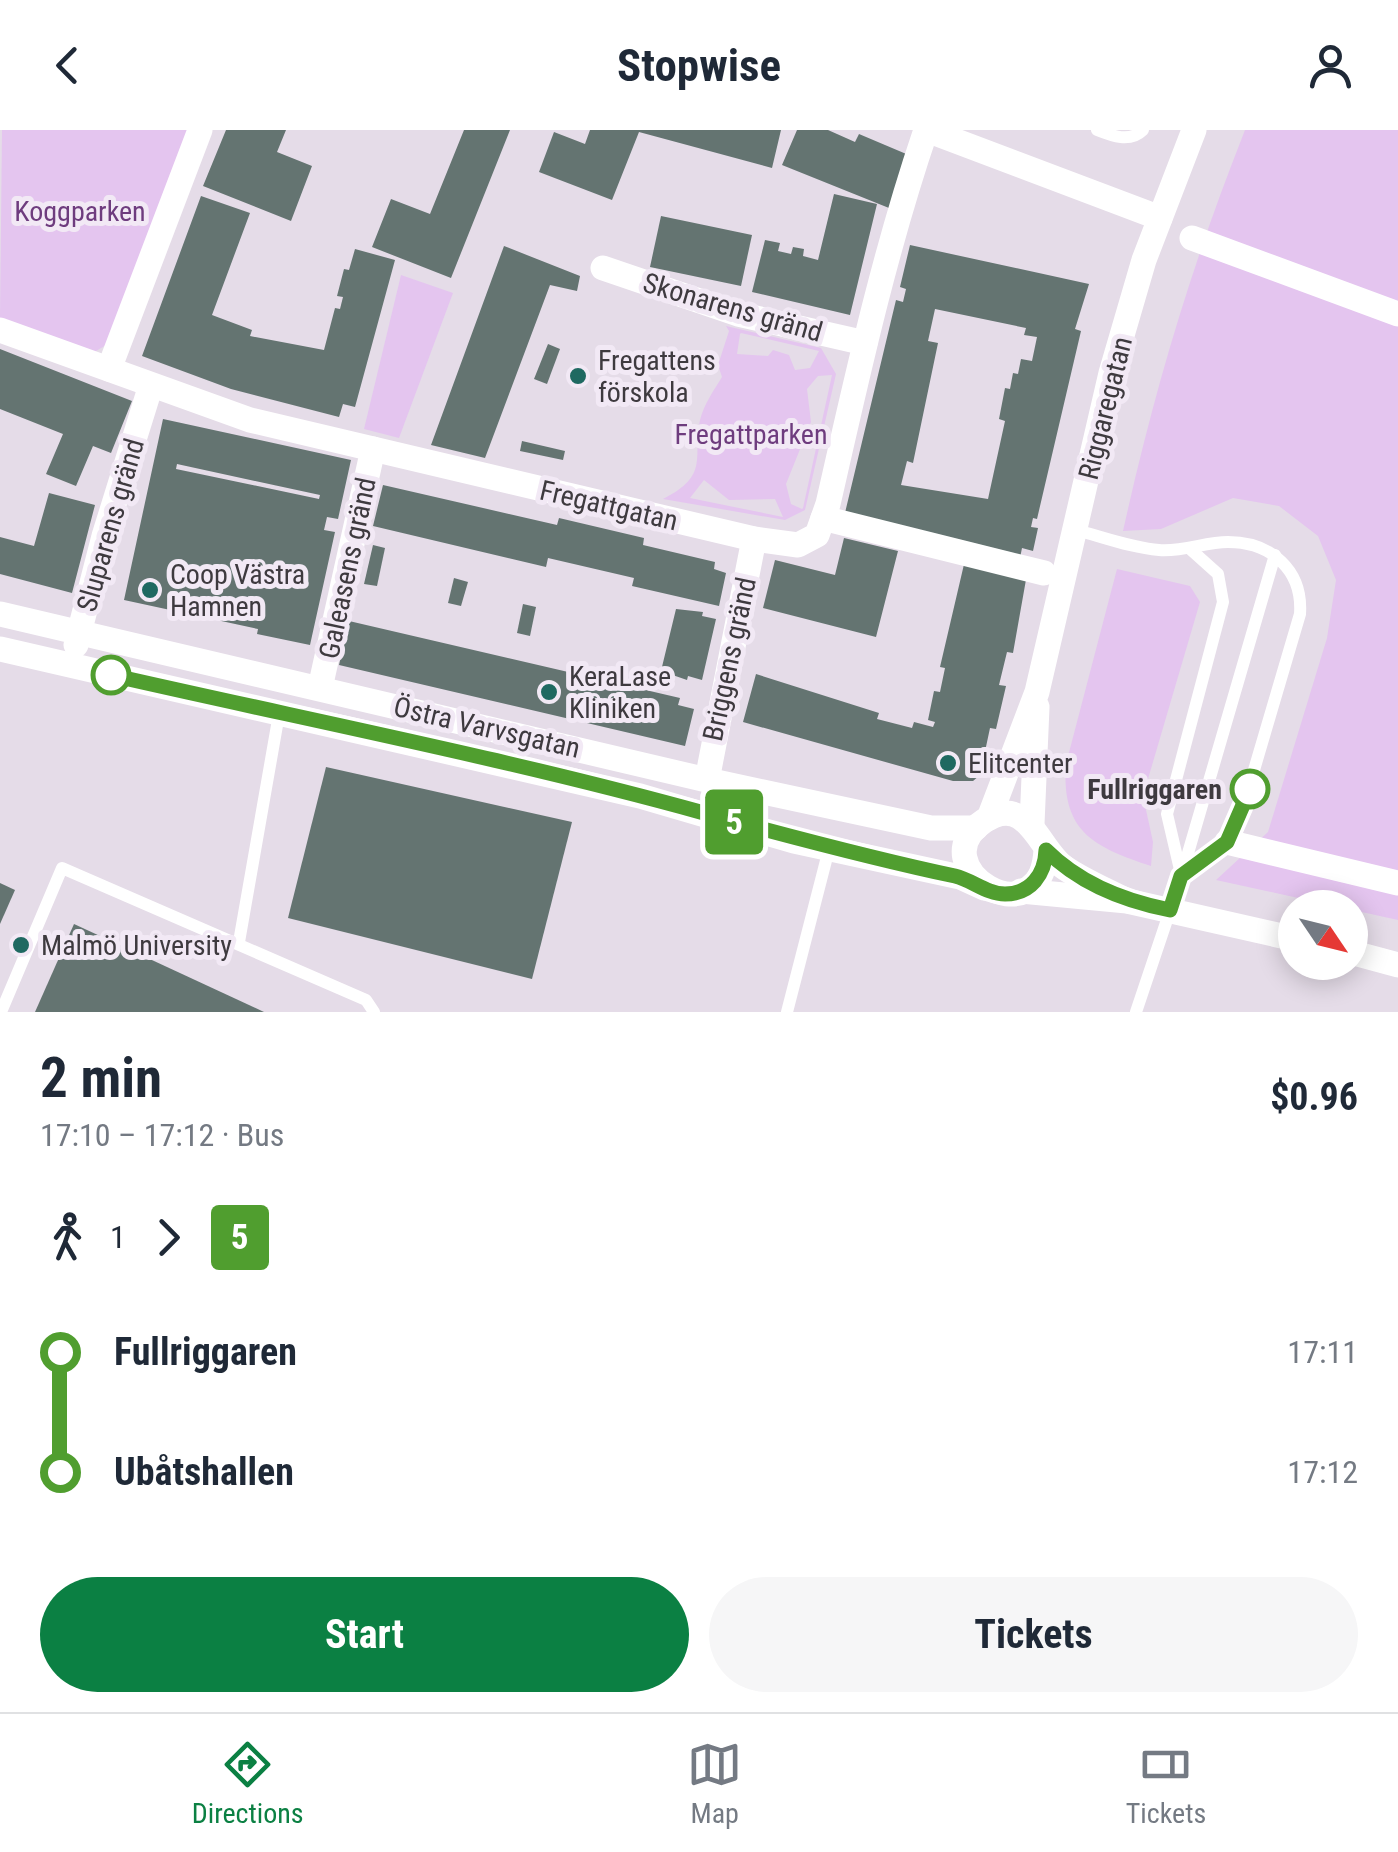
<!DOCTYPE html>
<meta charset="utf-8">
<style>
body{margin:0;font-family:"Roboto Condensed",sans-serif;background:#f6f6f7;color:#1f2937;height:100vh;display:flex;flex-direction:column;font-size:38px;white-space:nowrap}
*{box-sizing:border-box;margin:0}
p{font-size:32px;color:#747a83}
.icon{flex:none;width:55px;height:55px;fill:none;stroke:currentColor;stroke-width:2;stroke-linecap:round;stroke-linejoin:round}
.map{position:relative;height:882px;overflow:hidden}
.panel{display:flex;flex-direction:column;background:#fff;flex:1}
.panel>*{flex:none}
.badge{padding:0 20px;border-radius:8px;font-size:35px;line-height:65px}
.needle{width:65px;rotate:125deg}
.tools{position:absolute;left:1278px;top:760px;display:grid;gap:20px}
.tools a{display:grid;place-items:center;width:90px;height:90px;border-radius:50%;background:#fff;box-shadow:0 5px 25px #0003;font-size:50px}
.map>.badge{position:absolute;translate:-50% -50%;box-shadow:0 0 0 5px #fff}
.legs{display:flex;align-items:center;gap:15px;height:110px;padding:0 40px;font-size:32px}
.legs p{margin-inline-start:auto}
.summary{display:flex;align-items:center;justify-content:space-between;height:170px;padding:0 40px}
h1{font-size:55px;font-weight:700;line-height:75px}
.button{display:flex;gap:20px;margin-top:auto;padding:20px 40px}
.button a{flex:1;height:115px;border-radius:60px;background:#0b8043;color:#fff;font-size:40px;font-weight:700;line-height:115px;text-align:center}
.button a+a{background:#f6f6f7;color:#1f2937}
ul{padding:0 40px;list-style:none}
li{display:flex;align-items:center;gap:35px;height:120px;font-size:38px}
li i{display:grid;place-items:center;width:15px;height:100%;margin:0 12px;background:currentColor}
li i::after{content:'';width:25px;height:25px;margin:-12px;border:8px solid;border-radius:50%;background:#fff}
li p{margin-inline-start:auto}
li:first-child i{background:linear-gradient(#0000 50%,currentColor 0)}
li:last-child i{background:linear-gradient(currentColor 50%,#0000 0)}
header{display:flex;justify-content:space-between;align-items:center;height:130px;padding:0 40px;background:#fff;font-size:45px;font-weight:700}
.tab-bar{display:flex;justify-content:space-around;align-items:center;height:140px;border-top:2px solid #e0e1e3;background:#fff;font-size:28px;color:#747a83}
.tab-bar a{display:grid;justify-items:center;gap:5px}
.tab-bar .on{color:#0b8043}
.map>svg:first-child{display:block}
.green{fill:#e4c5ef;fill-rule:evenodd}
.building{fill:#647471;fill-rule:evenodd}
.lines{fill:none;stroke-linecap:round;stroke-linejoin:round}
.lane{stroke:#fff;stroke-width:12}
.street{stroke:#fff;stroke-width:25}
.line-1-casing{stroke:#fff;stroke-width:22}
.line-1{stroke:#509e2f;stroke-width:15}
.poi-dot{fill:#1f6961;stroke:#f2e9f5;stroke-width:4}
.stop-1-dot{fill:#fff;stroke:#509e2f;stroke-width:5}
.labels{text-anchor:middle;stroke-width:10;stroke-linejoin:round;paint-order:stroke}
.park-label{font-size:28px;fill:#6e3c7e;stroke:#f2e9f5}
.street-label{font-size:28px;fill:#3e3a3f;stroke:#f2e9f5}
.poi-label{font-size:28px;fill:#3e3a3f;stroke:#f2e9f5;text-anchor:start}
.stop-label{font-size:28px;font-weight:bold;fill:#3e3a3f;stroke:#f2e9f5;text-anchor:end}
</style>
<header><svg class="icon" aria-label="back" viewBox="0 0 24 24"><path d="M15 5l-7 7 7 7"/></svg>Stopwise<svg class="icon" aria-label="person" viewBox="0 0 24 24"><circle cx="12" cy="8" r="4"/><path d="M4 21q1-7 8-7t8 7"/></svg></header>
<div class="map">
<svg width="1398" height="882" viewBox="0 0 1398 882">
<rect width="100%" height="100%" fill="#e5dce8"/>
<g class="green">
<polygon points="2,0 195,0 116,209 91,224 0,188"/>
<path d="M 1245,0 L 1398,0 L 1398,790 L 1216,750 L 1268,702 L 1327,508 L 1336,450 L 1318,406 L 1279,376 L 1233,368 L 1161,399 L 1123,401 C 1155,257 1191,137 1245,0 Z"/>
<polygon points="401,145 453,163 399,308 364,299"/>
<path d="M 726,196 L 821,218 L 836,244 L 805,380 L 785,390 L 663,369 C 711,345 692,327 700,290 C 704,274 714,260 722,247 L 718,235 L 729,201 ZM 740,204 L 741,203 L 819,221 L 810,238 L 795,240 L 789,225 L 773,220 L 768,226 L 737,224 ZM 832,245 L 803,378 L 802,379 L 791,374 L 786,354 L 811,292 L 807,259 L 818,246 ZM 704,350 L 729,370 L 775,369 L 783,387 L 690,368 Z"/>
<path d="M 1117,439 L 1190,456 L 1200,472 L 1143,666 L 1153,712 L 1151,736 C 1093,717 1061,701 1066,634 Z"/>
</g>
<g class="building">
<polygon points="226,0 286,0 277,22 312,36 291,91 203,56"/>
<polygon points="464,0 510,0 451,148 372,117 391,69 430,84"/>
<polygon points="590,0 781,0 772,38 639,2 612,70 539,42 554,2 585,14"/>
<polygon points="797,0 828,0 855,12 859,4 911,26 889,78 782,35"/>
<polygon points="834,64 877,74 850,185 752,162 765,110 780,113 778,121 791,124 793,117 804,119 803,126 818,130"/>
<polygon points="201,66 250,83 212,185 252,200 250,206 324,220 335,178 340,179 343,167 337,166 344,139 349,140 355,119 395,130 355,277 343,274 339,287 231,259 142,226"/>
<polygon points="661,86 752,105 741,156 650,137"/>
<path d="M 910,115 L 1089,154 L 1075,199 L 1081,201 L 1037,389 L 1033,388 L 1031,397 L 1038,398 L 1033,421 L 1022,418 L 1020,428 L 844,387 L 896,170 L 903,172 L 906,159 L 900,157 ZM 935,179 L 1026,198 L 1024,205 L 1037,207 L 1032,231 L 1021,229 L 1018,244 L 1013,243 L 1010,259 L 1005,258 L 999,289 L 1005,291 L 988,369 L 901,355 L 907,331 L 913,333 L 938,213 L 928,211 Z"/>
<polygon points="504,116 580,146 577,161 550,155 485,328 431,315"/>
<polygon points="548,214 560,219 547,254 534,249"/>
<polygon points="0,219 132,271 111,323 93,316 76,356 46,344 63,304 0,279"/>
<path d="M 163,289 L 351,330 L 338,389 L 327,387 L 324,400 L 335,402 L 310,515 L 257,504 L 258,499 L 124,470 ZM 177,334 L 320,365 L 319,369 L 176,339 Z"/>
<polygon points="522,311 565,321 563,330 520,321"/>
<polygon points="383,355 557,395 559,388 644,408 643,415 715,432 714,439 726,443 719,476 632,456 634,448 548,428 546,437 373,396"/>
<polygon points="49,363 95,375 72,463 0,444 0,407 34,416"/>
<polygon points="844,408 898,421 876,507 763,478 775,430 835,445"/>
<polygon points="373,415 385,418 377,456 364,454"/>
<polygon points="965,430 1027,444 1013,523 1007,522 999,555 1006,556 996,599 990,598 980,645 973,651 953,651 743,592 756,544 879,583 877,589 912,598 914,592 933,597 935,592 928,590 934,561 940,562 945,538 940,537"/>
<polygon points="454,448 468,452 461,476 448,473"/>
<polygon points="523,474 536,477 530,506 517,503"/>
<polygon points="676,479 703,482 702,486 716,489 702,550 688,546 687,550 661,541"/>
<polygon points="349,491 680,568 678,575 694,579 685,616 339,535"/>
<polygon points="326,637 572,692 532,849 288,788"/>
<polygon points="0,753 15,760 0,794"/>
<polygon points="74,794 126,818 264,882 35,882"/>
</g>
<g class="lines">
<g class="lane">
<path d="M 1097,0 C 1112,6 1130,13 1143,0"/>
<path d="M 1076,400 C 1103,407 1132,418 1159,420 C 1183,422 1205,412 1228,412 C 1271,412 1303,440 1300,484 L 1239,691 L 1227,712 L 1181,746"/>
<polyline points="1181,744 1167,684 1223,472 1218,444 1189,418"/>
<polyline points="239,812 279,584"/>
<polyline points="1,882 62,738 366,870 374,882"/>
<polyline points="787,882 829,719"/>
<polyline points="1136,882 1179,754 1275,425"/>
</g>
<g class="street">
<polyline points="927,0 1160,88"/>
<polyline points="1192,108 1398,184"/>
<polyline points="603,138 738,184 865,213"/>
<path d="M 0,200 L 250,290 L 754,409 L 798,415 L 817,405 L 828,374 C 857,247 884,123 926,0"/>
<polyline points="109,239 200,0"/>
<polyline points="823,388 1044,443"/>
<polyline points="0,484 707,650 931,698 976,698"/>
<polyline points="76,515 104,406 151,255"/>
<polyline points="0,519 640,666 794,711 960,747 984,758"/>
<polyline points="320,558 373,319"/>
<polyline points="707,650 754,409"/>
<polyline points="989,688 1037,562 1111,243 1144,130 1194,0"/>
<polyline points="1032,694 1037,577"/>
<polyline points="1227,712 1398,753"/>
<path d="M 1046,720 C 1041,814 917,735 984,691 C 1028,662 1039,721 1065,738 C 1084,751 1106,760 1127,771"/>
<polyline points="1021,761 1127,771 1295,809"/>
<polyline points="1350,822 1398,835"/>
</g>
</g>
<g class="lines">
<defs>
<path id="line-1" d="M 111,545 C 308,590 509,629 704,683 C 788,706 870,728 955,746 C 972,750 987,764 1005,764 C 1031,764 1045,744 1046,720 C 1080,754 1124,771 1170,780 L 1181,746 L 1227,712 L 1250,659"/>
</defs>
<use href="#line-1" class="line-1-casing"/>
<use href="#line-1" class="line-1"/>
</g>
<g class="poi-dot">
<circle cx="578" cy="246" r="10"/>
<circle cx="150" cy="460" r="10"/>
<circle cx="549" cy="562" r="10"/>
<circle cx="948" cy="633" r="10"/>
<circle cx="21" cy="815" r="10"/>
</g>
<g class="stop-1-dot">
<circle cx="111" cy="545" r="18"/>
<circle cx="1250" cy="659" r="18"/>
</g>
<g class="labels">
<g class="park-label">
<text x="80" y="91">Koggparken</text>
<text x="751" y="314">Fregattparken</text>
</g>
<g class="street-label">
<text transform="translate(733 177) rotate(16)" y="10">Skonarens gränd</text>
<text transform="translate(1105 278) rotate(-76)" y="10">Riggaregatan</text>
<text transform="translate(609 375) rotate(13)" y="10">Fregattgatan</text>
<text transform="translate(110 395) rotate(-74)" y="10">Sluparens gränd</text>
<text transform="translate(347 438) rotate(-78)" y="10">Galeasens gränd</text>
<text transform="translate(729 529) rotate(-78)" y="10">Briggens gränd</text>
<text transform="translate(487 597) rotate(13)" y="10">Östra Varvsgatan</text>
</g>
<g class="poi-label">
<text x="598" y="240">Fregattens<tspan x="598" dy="32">förskola</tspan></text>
<text x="170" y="454">Coop Västra<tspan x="170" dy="32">Hamnen</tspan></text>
<text x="569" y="556">KeraLase<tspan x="569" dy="32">Kliniken</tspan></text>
<text x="968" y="643">Elitcenter</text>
<text x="41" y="825">Malmö University</text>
</g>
<g class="stop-label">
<text x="1222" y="669">Fullriggaren</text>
</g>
</g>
</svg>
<div class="tools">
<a><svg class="needle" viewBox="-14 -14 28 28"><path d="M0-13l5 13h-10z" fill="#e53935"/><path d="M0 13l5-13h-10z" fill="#747a83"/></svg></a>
</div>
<b class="badge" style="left:734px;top:692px;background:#509e2f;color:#fff">5</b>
</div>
<section class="panel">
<div class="summary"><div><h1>2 min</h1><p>17:10 – 17:12 · Bus</p></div><b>$0.96</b></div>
<div class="legs"><svg class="icon" aria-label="walk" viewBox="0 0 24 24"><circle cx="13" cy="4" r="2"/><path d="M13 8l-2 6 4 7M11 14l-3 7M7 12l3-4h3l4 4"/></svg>1<svg class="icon" aria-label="forward" viewBox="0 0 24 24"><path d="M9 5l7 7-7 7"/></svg><b class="badge" style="background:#509e2f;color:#fff">5</b></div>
<ul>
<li><i style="color:#509e2f"></i><b>Fullriggaren</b><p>17:11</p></li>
<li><i style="color:#509e2f"></i><b>Ubåtshallen</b><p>17:12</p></li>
</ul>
<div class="button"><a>Start</a><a>Tickets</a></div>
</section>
<nav class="tab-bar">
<a class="on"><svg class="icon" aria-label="directions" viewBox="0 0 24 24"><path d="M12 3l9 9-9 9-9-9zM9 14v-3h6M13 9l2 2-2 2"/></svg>Directions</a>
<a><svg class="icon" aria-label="map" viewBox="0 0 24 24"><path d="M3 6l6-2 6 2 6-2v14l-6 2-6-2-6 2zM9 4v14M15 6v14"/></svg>Map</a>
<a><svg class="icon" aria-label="tickets" viewBox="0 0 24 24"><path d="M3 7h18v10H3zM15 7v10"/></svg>Tickets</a>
</nav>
